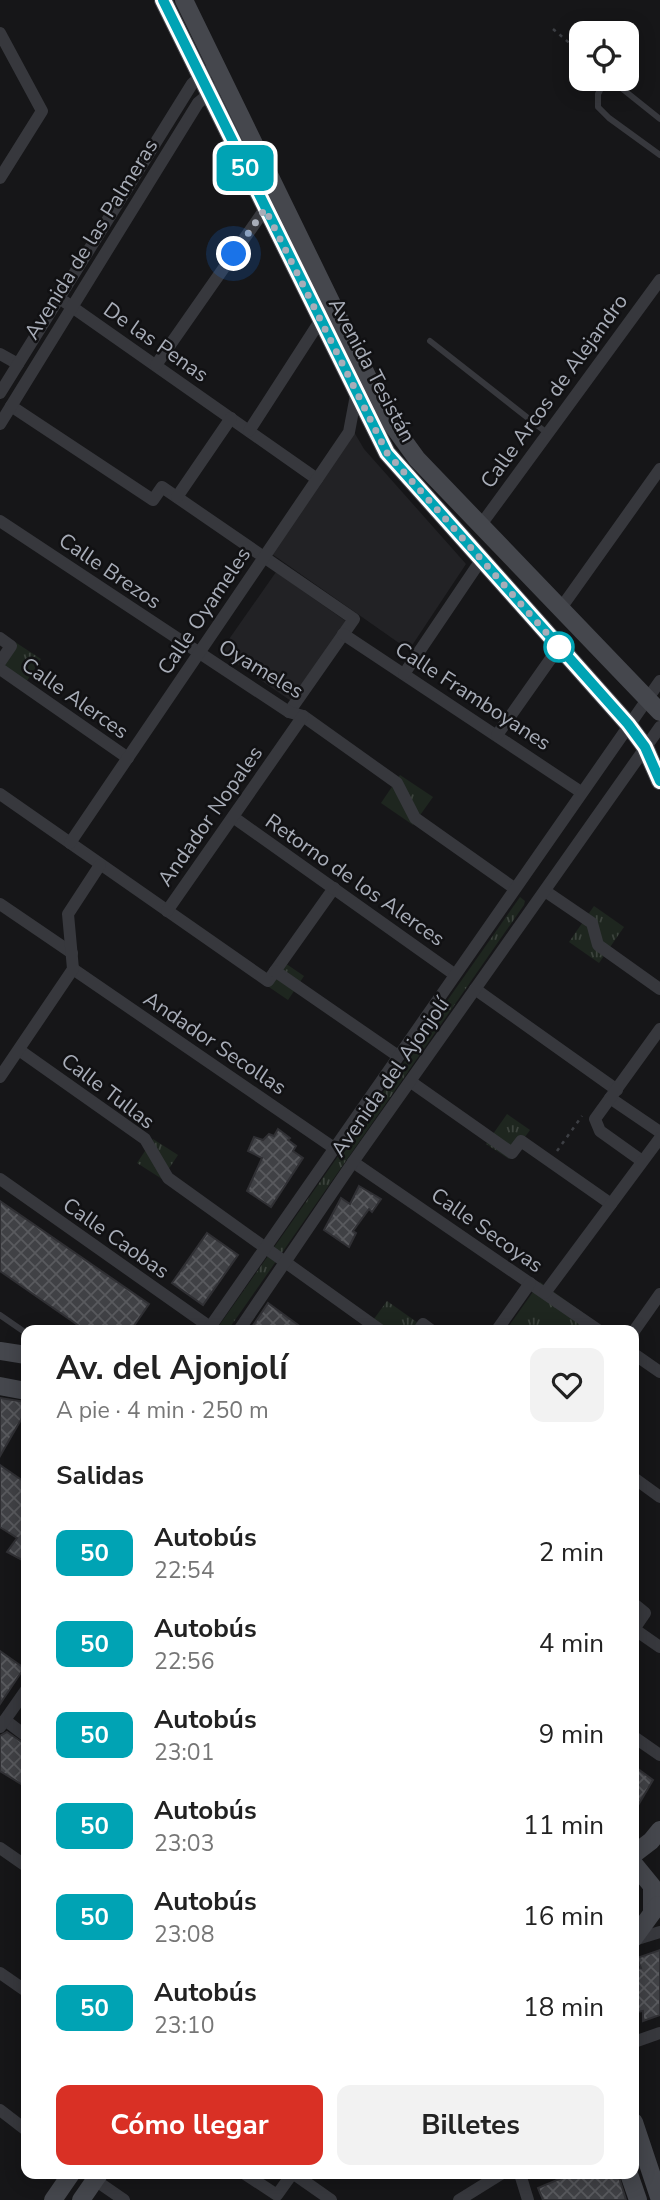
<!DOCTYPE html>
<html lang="es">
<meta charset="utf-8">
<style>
body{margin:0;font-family:"Nunito Sans",sans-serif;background:#f2f2f2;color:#222;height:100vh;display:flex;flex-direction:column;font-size:26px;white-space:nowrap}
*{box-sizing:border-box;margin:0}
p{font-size:23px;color:#767676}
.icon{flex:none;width:38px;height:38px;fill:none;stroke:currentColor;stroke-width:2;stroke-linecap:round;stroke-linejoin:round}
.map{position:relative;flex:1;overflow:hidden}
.side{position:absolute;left:21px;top:1325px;width:618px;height:854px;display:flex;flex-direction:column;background:#fff;border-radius:14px;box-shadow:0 4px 18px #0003}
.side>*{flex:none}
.badge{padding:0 14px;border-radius:10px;font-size:24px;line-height:46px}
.tools{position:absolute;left:569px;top:21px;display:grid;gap:14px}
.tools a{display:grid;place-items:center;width:70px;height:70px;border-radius:14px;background:#fff;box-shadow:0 4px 18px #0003;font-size:35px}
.you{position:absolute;width:35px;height:35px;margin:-18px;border:5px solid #fff;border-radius:50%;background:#1a73e8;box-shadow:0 0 0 10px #1a73e833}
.map>.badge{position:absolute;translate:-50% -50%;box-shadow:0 0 0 4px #fff}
h2{padding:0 35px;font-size:26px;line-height:63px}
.round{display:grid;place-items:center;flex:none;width:74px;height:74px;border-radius:14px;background:#f2f2f2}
.summary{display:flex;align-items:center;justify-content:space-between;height:119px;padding:0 35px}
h1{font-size:33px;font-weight:700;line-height:52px}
.primary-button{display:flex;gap:14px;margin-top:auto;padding:14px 35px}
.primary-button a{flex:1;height:80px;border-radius:14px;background:#d93025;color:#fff;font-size:28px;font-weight:700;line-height:80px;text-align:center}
.primary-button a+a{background:#f2f2f2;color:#222}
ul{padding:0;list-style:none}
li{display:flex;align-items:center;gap:21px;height:91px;padding:0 35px}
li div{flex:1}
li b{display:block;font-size:26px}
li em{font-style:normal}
li .badge{min-width:77px;font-weight:700;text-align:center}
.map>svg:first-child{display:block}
.built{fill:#222225}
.park{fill:url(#park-tufts)}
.building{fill:url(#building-cross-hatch);stroke:#303034;stroke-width:2}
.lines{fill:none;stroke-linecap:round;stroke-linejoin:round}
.path{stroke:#3d3f44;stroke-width:2.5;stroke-dasharray:3.5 5;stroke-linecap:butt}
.lane{stroke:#37383d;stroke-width:6}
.street{stroke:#37383d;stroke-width:12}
.secondary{stroke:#45474d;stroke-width:18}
.line-casing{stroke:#fff;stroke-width:16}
.line{stroke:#00a3b4;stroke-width:10}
.walk{stroke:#a8adb8;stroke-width:7;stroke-dasharray:0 12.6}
.stop-dot{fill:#fff;stroke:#00a3b4;stroke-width:3.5}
.labels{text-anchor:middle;stroke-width:5;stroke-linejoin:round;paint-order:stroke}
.street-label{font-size:21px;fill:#a8adb8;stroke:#111113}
</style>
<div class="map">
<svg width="660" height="2200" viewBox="0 0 660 2200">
<defs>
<pattern id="park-tufts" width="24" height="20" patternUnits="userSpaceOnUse" patternTransform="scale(1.75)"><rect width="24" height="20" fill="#1e261f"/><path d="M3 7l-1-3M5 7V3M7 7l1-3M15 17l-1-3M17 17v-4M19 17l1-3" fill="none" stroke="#3c433d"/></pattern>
<pattern id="building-cross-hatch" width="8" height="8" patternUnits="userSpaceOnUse" patternTransform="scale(1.75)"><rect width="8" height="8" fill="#404145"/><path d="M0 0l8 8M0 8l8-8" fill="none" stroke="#595a5e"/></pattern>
</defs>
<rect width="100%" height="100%" fill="#161618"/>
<g class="built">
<polygon points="354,432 364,449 466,564 409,650 272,554"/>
<polygon points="276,572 347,622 291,701 220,652"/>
</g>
<g class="park">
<polygon points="12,640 41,659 23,687 0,672"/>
<polygon points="400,775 433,797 413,825 381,803"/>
<polygon points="520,897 525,901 524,905 247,1303 228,1330 216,1330"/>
<polygon points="594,906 624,927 599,963 569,942"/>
<polygon points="279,959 304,976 288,1000 263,983"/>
<polygon points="507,1114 530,1130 509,1159 486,1144"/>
<polygon points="153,1139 178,1155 162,1179 137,1163"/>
<polygon points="540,1282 607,1330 506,1330"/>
<polygon points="387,1301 421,1325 417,1330 382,1330 371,1323"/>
</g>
<g class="building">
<polygon points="278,1129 290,1138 288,1140 296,1146 293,1151 303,1158 271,1207 247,1191 262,1158 248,1151 254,1137 263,1140 269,1134 274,1136"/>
<polygon points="359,1186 381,1199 372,1212 369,1209 353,1231 356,1233 349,1247 324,1230 341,1198 350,1204"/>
<polygon points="0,1201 149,1304 131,1330 85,1330 0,1271"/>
<polygon points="207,1233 238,1255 203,1305 172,1283"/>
<polygon points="268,1303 305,1330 250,1330"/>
<polygon points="0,1398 26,1402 26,1411 0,1456"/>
<polygon points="0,1465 26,1483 26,1562 7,1552 17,1538 0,1527"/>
<polygon points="0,1651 24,1668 0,1704"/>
<polygon points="7,1732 26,1745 26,1787 0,1771 0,1736"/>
<polygon points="634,1766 653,1780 634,1812"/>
<polygon points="660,1950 660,2015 643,2021 643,2011 637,2012 634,2004 634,1970 641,1968 637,1958"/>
<polygon points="571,2174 618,2174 626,2200 543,2200 538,2188"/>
</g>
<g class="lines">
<g class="path">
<polyline points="553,29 581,53"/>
<polyline points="557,1151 582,1116"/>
</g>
<g class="lane">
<polyline points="606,79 598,94 598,107 609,118 660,155"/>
<polyline points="610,79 660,119"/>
<polyline points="430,341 547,433"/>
<polyline points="0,1315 26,1333"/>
</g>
<g class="street">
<polyline points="0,33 42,111 0,178"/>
<polyline points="65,302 317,479"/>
<polyline points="0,354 18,364"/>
<polyline points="156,365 265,209"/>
<polyline points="0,393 192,84 200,76 217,67"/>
<polyline points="11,406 153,500 162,487 354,619 289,712"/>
<polyline points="0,424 198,103 215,89"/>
<polyline points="249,431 320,321"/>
<polyline points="177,497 231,418"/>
<polyline points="0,521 289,712 303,716 397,783 415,818 514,888"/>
<polyline points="480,526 660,280"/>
<polyline points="561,608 660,469"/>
<polyline points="343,634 581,792"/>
<polyline points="0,638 11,646 0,662"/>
<polyline points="0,669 128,758"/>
<polyline points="404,674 481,560"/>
<polyline points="497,735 559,647"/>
<polyline points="0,794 268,981 334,888"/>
<polyline points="233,817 454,974"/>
<polyline points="70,843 349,432 356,395"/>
<polyline points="545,891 592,923 598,945 660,989"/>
<polyline points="0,904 72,953"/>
<polyline points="167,911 303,716"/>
<polyline points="73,969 334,1148"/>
<polyline points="275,971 398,1056"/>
<polyline points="475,989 617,1090"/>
<polyline points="19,1050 145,1139 168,1178 380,1330"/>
<polyline points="0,1077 73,969 68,914 100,865"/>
<polyline points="411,1082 512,1153 521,1141 611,1204"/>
<polyline points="610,1098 660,1132"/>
<polyline points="642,1161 600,1131 595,1119 660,1029"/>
<polyline points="353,1162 598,1330"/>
<polyline points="0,1179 210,1327"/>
<polyline points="545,1293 660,1138"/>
<polyline points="208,1330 660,681"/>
<polyline points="239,1330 353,1162 660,727"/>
<polyline points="419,1330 423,1324 431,1330"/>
<polyline points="497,1330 530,1283"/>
<polyline points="634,1331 660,1294"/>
<polyline points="634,1354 660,1372"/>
<polyline points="634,1478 660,1497"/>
<polyline points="634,1604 645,1613 634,1629 660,1647"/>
<polyline points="5,1720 26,1736"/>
<polyline points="0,1727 26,1690"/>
<polyline points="634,1737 660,1755"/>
<polyline points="0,1848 26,1866"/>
<polyline points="634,1940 660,1932"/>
<polyline points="0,1973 26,1991"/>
<polyline points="634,2042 660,2033"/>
<polyline points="0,2110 26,2130"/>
<polyline points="245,2174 277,2195 292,2174"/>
<polyline points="294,2174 331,2200"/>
<polyline points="520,2174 528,2200"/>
<polyline points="95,2180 124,2200"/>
<polyline points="459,2200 501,2174"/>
</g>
<g class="secondary">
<polyline points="163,0 387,453 628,724 645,747 660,781"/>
<polyline points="184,0 388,419 417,459 660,712"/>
<polyline points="0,1351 26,1355"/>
<polyline points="0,1386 26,1391"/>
<polyline points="634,1854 651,1841 660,1830"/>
<polyline points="634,1864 652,1886 652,1912"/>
<polyline points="634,1938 658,1905"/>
<polyline points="634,2122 660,2200"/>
<polyline points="629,2174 638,2200"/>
<polyline points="53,2200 71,2174"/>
<polyline points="81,2200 99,2174"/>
</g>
</g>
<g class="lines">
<defs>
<polyline id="line" points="163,0 387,453 628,724 645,747 660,781"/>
</defs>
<use href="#line" class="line-casing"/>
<use href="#line" class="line"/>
<polyline class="walk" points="234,254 265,209 387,453 559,647"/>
</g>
<circle class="stop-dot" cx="559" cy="647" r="14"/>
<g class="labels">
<g class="street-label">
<text transform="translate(91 239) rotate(-58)" y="7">Avenida de las Palmeras</text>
<text transform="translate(156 342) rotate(35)" y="7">De las Penas</text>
<text transform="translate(372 370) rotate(62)" y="7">Avenida Tesistán</text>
<text transform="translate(554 391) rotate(-54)" y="7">Calle Arcos de Alejandro</text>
<text transform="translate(110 571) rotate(34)" y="7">Calle Brezos</text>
<text transform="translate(204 611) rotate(-56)" y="7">Calle Oyameles</text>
<text transform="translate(261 669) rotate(31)" y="7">Oyameles</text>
<text transform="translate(473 696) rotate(33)" y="7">Calle Framboyanes</text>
<text transform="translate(75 698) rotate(35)" y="7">Calle Alerces</text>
<text transform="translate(210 816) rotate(-55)" y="7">Andador Nopales</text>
<text transform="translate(355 880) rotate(35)" y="7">Retorno de los Alerces</text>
<text transform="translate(215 1043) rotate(34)" y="7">Andador Secollas</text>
<text transform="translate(390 1077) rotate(-55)" y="7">Avenida del Ajonjolí</text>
<text transform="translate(108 1091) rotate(37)" y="7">Calle Tullas</text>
<text transform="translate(487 1230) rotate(35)" y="7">Calle Secoyas</text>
<text transform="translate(116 1238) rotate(35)" y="7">Calle Caobas</text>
</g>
</g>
</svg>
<div class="tools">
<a><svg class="icon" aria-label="locate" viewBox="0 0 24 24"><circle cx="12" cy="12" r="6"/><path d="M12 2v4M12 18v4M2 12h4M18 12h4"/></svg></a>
</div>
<div class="you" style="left:234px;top:254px"></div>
<b class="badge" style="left:245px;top:168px;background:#00a3b4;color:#fff">50</b>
<section class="side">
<div class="summary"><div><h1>Av. del Ajonjolí</h1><p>A pie · 4 min · 250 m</p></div><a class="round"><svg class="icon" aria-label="heart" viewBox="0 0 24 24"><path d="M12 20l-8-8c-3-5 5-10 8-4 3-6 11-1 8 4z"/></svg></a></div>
<h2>Salidas</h2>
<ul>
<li><span class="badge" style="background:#00a3b4;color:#fff">50</span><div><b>Autobús</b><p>22:54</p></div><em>2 min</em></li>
<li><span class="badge" style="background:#00a3b4;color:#fff">50</span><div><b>Autobús</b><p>22:56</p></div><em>4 min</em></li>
<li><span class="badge" style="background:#00a3b4;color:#fff">50</span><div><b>Autobús</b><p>23:01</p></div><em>9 min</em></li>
<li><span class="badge" style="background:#00a3b4;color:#fff">50</span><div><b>Autobús</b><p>23:03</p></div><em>11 min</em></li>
<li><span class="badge" style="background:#00a3b4;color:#fff">50</span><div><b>Autobús</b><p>23:08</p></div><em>16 min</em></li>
<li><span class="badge" style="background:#00a3b4;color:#fff">50</span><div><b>Autobús</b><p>23:10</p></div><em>18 min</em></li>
</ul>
<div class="primary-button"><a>Cómo llegar</a><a>Billetes</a></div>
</section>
</div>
